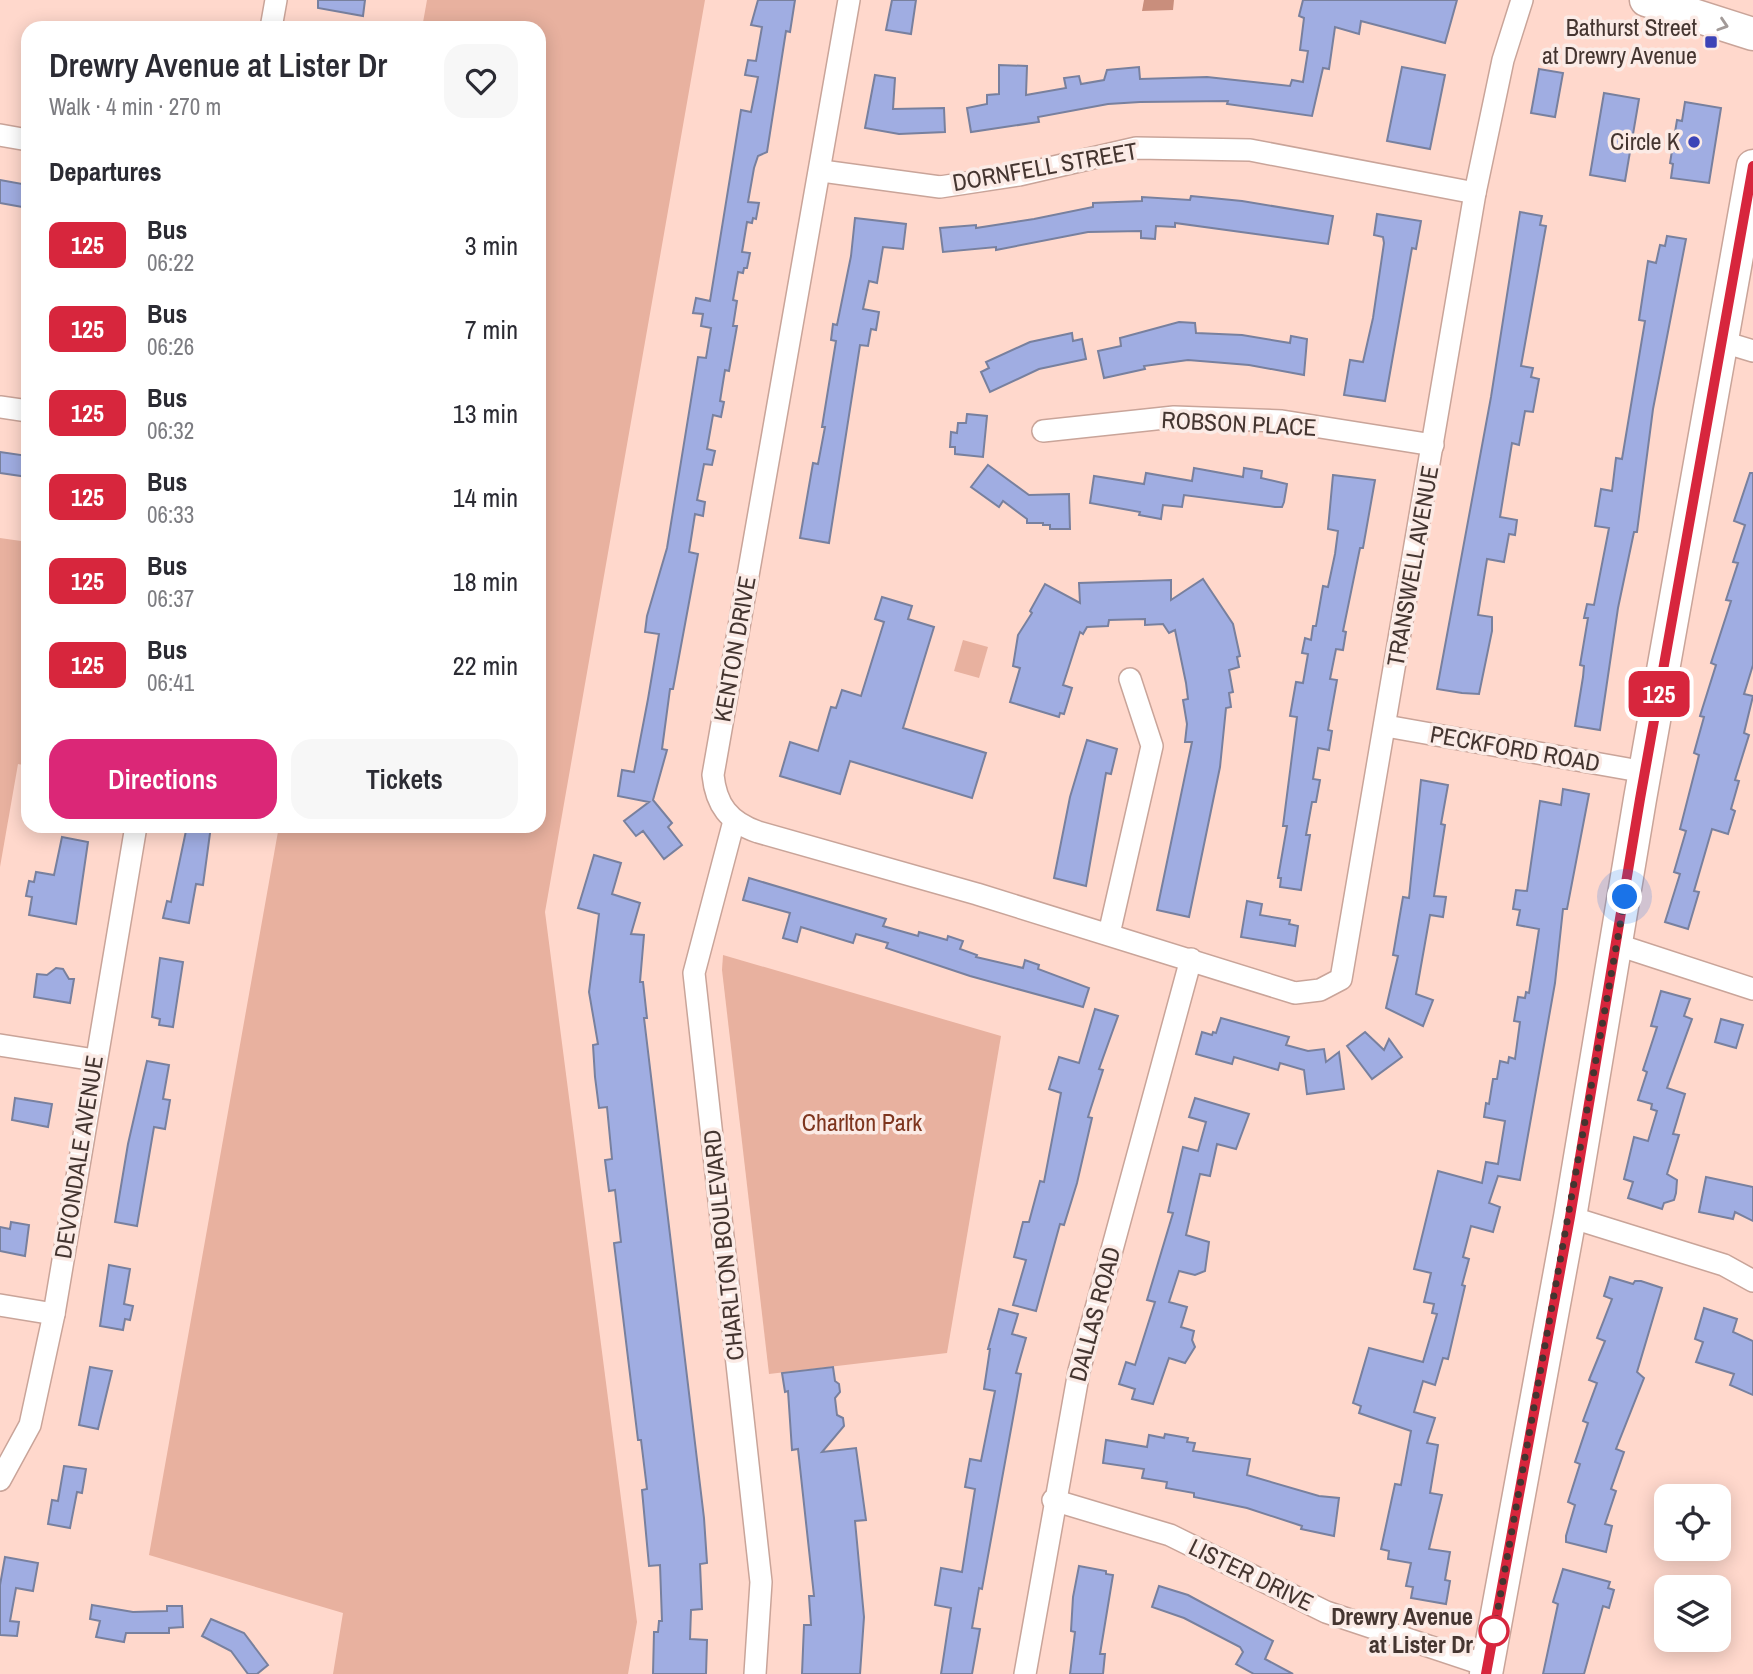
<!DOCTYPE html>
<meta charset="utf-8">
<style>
body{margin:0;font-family:"Archivo Narrow",sans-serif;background:#f7f7f7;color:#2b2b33;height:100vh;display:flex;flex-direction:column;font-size:26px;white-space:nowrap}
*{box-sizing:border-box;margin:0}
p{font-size:23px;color:#7c7c81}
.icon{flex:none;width:38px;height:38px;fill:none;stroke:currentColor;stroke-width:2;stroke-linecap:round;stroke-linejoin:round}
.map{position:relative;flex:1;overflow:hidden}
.sheet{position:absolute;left:21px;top:21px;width:525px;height:812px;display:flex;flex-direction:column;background:#fff;border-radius:21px;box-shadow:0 4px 18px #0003}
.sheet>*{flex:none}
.badge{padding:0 14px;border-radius:10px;font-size:24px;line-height:46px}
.fabs{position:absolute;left:1654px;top:1484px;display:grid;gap:14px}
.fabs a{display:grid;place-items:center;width:77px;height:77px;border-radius:14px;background:#fff;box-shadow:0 4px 18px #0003;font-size:35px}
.you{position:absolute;width:35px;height:35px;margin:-18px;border:5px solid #fff;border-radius:50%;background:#1a73e8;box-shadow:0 0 0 10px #1a73e833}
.map>.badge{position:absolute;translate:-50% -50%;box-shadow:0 0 0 4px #fff}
h2{padding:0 28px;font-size:26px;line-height:63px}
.round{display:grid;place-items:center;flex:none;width:74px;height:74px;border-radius:21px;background:#f7f7f7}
.overview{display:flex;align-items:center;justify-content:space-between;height:119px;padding:0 28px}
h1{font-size:33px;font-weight:600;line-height:52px}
.button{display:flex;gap:14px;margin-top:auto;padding:14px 28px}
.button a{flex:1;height:80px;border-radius:21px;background:#db2777;color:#fff;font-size:28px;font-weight:600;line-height:80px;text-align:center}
.button a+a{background:#f7f7f7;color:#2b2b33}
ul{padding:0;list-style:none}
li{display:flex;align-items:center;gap:21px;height:84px;padding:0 28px}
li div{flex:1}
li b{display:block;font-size:26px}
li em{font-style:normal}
li .badge{min-width:77px;font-weight:700;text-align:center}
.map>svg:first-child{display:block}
.green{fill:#e8b19f}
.water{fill:#c98e7c}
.building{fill:#a0ade2;stroke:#78809e;stroke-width:2}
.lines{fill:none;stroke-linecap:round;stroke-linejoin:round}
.street-casing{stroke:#c9a499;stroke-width:24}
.secondary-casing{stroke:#c9a499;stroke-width:35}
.street{stroke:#fff;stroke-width:21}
.secondary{stroke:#fff;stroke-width:32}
.oneway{stroke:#a29a98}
.line-casing{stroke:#fff;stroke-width:16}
.line{stroke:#d7263d;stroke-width:10}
.walk{stroke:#443530;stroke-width:7;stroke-dasharray:0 12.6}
.poi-dot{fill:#3c43b7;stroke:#fbebe6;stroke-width:2.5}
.stop-dot{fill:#fff;stroke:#d7263d;stroke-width:3.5}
.labels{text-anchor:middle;stroke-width:7;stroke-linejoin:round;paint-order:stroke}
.poi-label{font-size:24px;fill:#443530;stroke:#fbebe6;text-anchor:end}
.street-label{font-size:24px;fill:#443530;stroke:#fbebe6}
.park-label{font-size:24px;fill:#7e351e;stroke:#fbebe6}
.stop-label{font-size:24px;font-weight:bold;fill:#443530;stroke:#fbebe6;text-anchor:end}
</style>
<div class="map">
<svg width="1753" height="1674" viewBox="0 0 1753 1674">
<rect width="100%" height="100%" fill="#ffd8cc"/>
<g class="green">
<polygon points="427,0 705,0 545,912 637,1622 628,1674 333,1674 343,1613 149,1555 279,826 539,826 539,28 422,28"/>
<polygon points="0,538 28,542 28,707 21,747 28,748 28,766 18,764 0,867"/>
<polygon points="963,640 988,647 979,678 954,671"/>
<polygon points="723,955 1001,1036 947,1353 769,1374 722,970"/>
</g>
<polygon class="water" points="1144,0 1174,0 1173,10 1142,11"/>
<g class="building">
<polygon points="318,0 365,0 363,16 318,8"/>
<polygon points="758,0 795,0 790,32 786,31 767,152 758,156 754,168 748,202 759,203 756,219 753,218 752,223 747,222 742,252 750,253 747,268 744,268 743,273 738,272 733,300 737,301 733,326 737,326 729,371 725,370 720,401 724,402 721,417 713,415 707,449 715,451 712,465 704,464 697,500 705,502 703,516 695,514 689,552 698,554 673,689 670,689 662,749 667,750 653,800 672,823 668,827 682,845 664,859 643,831 636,836 624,821 649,802 618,796 622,770 634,772 648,699 659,634 645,632 647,616 667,548 698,357 706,358 711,328 701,326 703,314 693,313 696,298 710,301 741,110 751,112 758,77 745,75 748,60 756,61 762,27 751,25"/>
<polygon points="892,0 916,0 911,34 886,30"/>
<polygon points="1303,0 1457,0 1445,43 1361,21 1359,34 1335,27 1329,69 1323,68 1312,116 1227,104 1228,101 1140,102 1108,104 1038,117 1039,122 971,132 967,108 987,104 987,95 999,94 999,65 1027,66 1026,95 1066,88 1064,78 1079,76 1081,84 1104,80 1107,70 1139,67 1140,79 1207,77 1290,86 1292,80 1303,82 1308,51 1300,50 1304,18 1299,16"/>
<polygon points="1402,67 1445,75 1430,149 1387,141"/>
<polygon points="1539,69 1563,73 1555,117 1531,113"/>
<polygon points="875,75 895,78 893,109 944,108 945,132 899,134 865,128"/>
<polygon points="1604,93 1639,99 1625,181 1590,175"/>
<polygon points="1685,102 1721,108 1709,183 1671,178 1673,164 1670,163 1677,120 1682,121"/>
<polygon points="0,180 28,185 28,208 0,203"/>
<polygon points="1191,196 1242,201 1333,216 1328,244 1175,223 1175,227 1156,226 1155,239 1141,238 1141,231 1088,232 996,250 996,247 943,252 940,228 976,225 976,228 1034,219 1093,207 1093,203 1142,201 1142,197 1190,200"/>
<polygon points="1520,212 1542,216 1540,225 1546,226 1521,366 1533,368 1531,377 1539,379 1533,412 1525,411 1519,445 1512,443 1500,517 1517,520 1515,535 1509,534 1504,562 1487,559 1478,615 1492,617 1492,631 1479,694 1462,693 1437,689 1491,397"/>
<polygon points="1377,214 1421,221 1416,249 1412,248 1385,401 1344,395 1350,360 1363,362 1373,318 1384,243 1383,237 1374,235"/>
<polygon points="855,218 906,224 903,249 883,247 877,283 869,281 863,309 879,312 876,330 871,329 868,346 860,345 829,543 800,538 813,463 818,464 825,427 822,427 836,341 831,340 833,324 837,325 851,256"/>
<polygon points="1667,236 1686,239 1653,409 1637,532 1634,532 1618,608 1600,730 1575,726 1583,677 1584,666 1580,665 1588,618 1584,618 1587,604 1594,605 1609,528 1595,526 1601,489 1612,491 1616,458 1622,459 1645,321 1639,320 1648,261 1656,263 1660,245 1665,246"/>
<polygon points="1179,322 1195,323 1196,333 1242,335 1290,343 1291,336 1307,339 1304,375 1249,365 1188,360 1144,366 1145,369 1104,378 1098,351 1121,346 1120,338"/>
<polygon points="1072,333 1073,341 1082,339 1086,359 1039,369 990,392 981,372 989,368 986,362 1030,342"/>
<polygon points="967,414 987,416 983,457 955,454 955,447 950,447 951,432 957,433 958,423 966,423"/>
<polygon points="0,452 28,456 28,477 0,473"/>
<polygon points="988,465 1029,495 1069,494 1070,529 1050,529 1050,525 1043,525 1043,523 1027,523 1027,519 1003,501 999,507 971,487"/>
<polygon points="1194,468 1243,477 1244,468 1262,471 1261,478 1287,484 1284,502 1282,507 1275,507 1184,495 1182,507 1163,505 1161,519 1139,515 1140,512 1090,503 1094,476 1144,484 1146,473 1192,481"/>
<polygon points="1750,473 1753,473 1753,665 1744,694 1753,696 1744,733 1749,735 1735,780 1739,781 1731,809 1735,811 1728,834 1712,829 1694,891 1699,892 1688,929 1665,922 1680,874 1674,872 1686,831 1680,829 1699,755 1694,753 1704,717 1700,716 1716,665 1711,663 1731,601 1726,600 1738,563 1733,562 1745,525 1734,521"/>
<polygon points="1333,475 1375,480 1363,548 1360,548 1343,631 1346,632 1343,650 1336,649 1330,679 1337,680 1328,730 1332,731 1329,750 1318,748 1313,779 1320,780 1316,802 1312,802 1306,835 1310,835 1301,890 1280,887 1281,878 1278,878 1287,826 1283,826 1297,717 1290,716 1296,682 1303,683 1308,654 1302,653 1305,638 1311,640 1313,626 1316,626 1323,586 1328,587 1335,554 1338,531 1328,529"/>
<polygon points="1203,579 1233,624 1240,656 1237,657 1239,667 1229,670 1233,692 1229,693 1231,707 1226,708 1220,767 1189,917 1157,910 1192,742 1185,742 1187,724 1183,700 1188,699 1186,683 1175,630 1169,633 1163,624 1145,625 1145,619 1109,620 1108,626 1087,627 1083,634 1080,632 1063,685 1072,688 1064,714 1060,713 1059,717 1010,702 1020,668 1013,666 1018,635 1032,613 1030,611 1045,584 1080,603 1079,583 1171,580 1171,600"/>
<polygon points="882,597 912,606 908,619 934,627 903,728 986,753 972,798 850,761 840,794 780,776 790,742 818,751 831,707 836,708 842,690 861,696 884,622 875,619"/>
<polygon points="1087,740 1117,749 1111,774 1106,773 1086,886 1054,878 1070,797"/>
<polygon points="1421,780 1448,785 1441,824 1445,825 1434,896 1446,897 1443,917 1430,915 1416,994 1433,1000 1423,1026 1386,1008 1398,956 1393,955 1403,897 1409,898"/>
<polygon points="1563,789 1589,794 1567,909 1563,909 1555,983 1520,1180 1498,1176 1489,1203 1500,1207 1493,1232 1471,1226 1463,1257 1469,1259 1462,1285 1465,1286 1448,1359 1443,1358 1435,1385 1423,1381 1414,1412 1435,1418 1427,1443 1438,1445 1430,1493 1442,1495 1429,1549 1450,1552 1445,1580 1450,1581 1446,1604 1411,1598 1413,1587 1406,1586 1411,1563 1388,1559 1389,1551 1381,1549 1395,1484 1401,1485 1411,1431 1359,1413 1361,1406 1353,1403 1369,1348 1423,1362 1437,1314 1432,1313 1434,1304 1424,1302 1431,1273 1414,1269 1438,1171 1482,1183 1486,1162 1498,1164 1505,1121 1484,1117 1486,1103 1489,1104 1493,1079 1497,1079 1500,1061 1508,1063 1509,1057 1515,1059 1520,1022 1514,1021 1518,997 1525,998 1526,992 1529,993 1539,929 1517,925 1520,910 1513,909 1516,890 1527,891 1540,801 1561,805"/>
<polygon points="187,826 211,826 203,885 196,884 189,923 163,918 167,901 171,902"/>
<polygon points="62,837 88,842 76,924 29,915 32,897 26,896 29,881 34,882 36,872 54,875"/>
<polygon points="594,855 621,863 612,894 640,903 631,934 644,935 640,982 643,982 647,1018 644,1018 704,1518 707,1563 700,1564 702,1609 691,1610 690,1639 707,1640 706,1674 653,1674 654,1632 658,1632 659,1621 662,1621 660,1565 649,1566 642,1490 647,1489 641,1440 638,1440 614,1243 621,1242 615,1190 609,1191 605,1160 612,1159 607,1107 599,1108 595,1077 593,1045 598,1044 589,992 599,914 578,908"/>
<polygon points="749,878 886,919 883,926 918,936 919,932 947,940 948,936 963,941 960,949 977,955 976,957 1023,968 1025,960 1039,965 1038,969 1089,988 1083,1007 970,976 886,948 888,943 856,934 853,943 801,927 797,942 783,938 790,913 743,900"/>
<polygon points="1247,901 1262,904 1260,915 1290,920 1289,924 1298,926 1295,946 1241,937"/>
<polygon points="160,958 183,962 173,1027 159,1025 160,1019 152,1017"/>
<polygon points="56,968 63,969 69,979 74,979 70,1003 34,997 37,974 47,975"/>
<polygon points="1661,991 1690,999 1684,1016 1692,1019 1667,1088 1685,1094 1673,1134 1679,1135 1667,1174 1677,1180 1676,1193 1674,1200 1664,1203 1662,1209 1628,1198 1633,1182 1624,1179 1634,1137 1648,1141 1657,1111 1651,1109 1652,1104 1638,1100 1647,1072 1643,1070 1657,1027 1651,1026"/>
<polygon points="1095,1009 1118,1016 1099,1069 1103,1070 1088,1117 1092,1118 1077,1183 1064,1225 1060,1224 1036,1311 1013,1305 1026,1260 1014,1257 1023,1222 1029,1222 1040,1181 1044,1182 1061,1093 1049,1089 1059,1057 1079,1063"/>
<polygon points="1221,1018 1289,1037 1286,1045 1308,1051 1324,1049 1326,1062 1339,1052 1344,1089 1307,1094 1304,1070 1280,1063 1278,1070 1234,1057 1232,1064 1196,1054 1202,1032 1212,1035 1213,1032 1216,1033"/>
<polygon points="1721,1019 1743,1025 1736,1048 1715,1042"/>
<polygon points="1365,1032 1384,1050 1389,1039 1402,1057 1372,1079 1347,1046"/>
<polygon points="147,1061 169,1065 163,1099 170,1100 165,1129 154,1127 137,1226 115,1222 128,1144"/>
<polygon points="15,1098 52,1104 48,1127 12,1120"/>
<polygon points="1195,1098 1249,1114 1236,1149 1217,1144 1210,1176 1200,1174 1186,1235 1209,1242 1205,1271 1195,1275 1179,1271 1169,1302 1187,1307 1181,1327 1194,1331 1192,1340 1195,1347 1185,1363 1169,1358 1153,1404 1132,1399 1135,1389 1119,1384 1126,1362 1135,1365 1155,1302 1147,1300 1173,1213 1168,1212 1183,1147 1198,1151 1206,1122 1189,1117"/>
<polygon points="1706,1177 1753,1187 1753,1221 1735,1212 1733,1219 1699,1212"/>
<polygon points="11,1222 29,1225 25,1256 0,1251 0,1227 10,1229"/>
<polygon points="109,1265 130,1269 124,1304 133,1306 130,1320 125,1319 123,1330 100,1326"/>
<polygon points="1610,1277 1633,1284 1635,1281 1641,1281 1662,1288 1637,1372 1644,1378 1616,1449 1624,1452 1611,1489 1616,1491 1605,1524 1612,1526 1606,1552 1566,1542 1566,1536 1575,1505 1568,1502 1580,1464 1575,1462 1588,1423 1583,1421 1597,1383 1589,1380 1605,1341 1597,1338 1612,1299 1604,1296"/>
<polygon points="1704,1308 1737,1319 1733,1332 1753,1341 1753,1395 1730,1385 1734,1374 1696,1362 1703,1342 1695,1339"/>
<polygon points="999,1309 1018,1314 1012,1334 1026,1338 1016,1373 1021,1374 982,1589 979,1588 972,1628 980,1629 972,1674 941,1674 951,1608 935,1605 941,1568 962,1572 975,1489 965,1487 970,1459 981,1461 995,1391 984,1389 990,1349 988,1349"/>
<polygon points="90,1367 112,1371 98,1429 79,1425"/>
<polygon points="833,1367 835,1381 839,1384 840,1392 835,1398 837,1415 843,1418 844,1426 822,1452 856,1448 866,1520 855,1521 864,1617 860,1674 802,1674 804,1625 811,1625 809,1596 814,1596 798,1449 792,1450 788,1391 785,1392 782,1373"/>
<polygon points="1165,1434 1188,1438 1187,1442 1195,1443 1193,1451 1250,1459 1247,1475 1319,1496 1339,1498 1334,1536 1301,1529 1302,1526 1247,1508 1194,1497 1194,1493 1166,1488 1167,1482 1142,1478 1144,1469 1103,1463 1106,1440 1147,1447 1149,1435 1164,1438"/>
<polygon points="64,1466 86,1469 82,1493 77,1492 70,1528 48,1524 52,1500 58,1501"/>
<polygon points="5,1557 38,1563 33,1591 16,1588 10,1621 19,1622 17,1636 0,1635 0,1585"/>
<polygon points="1079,1566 1106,1571 1106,1574 1113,1575 1100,1654 1105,1654 1103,1674 1070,1674 1075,1632 1071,1631 1073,1597"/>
<polygon points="1563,1569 1610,1582 1608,1588 1614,1590 1609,1608 1603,1606 1584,1674 1543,1674 1558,1604 1553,1602"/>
<polygon points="1159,1586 1188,1595 1273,1641 1265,1659 1293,1674 1254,1674 1236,1664 1243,1652 1240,1647 1184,1618 1152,1607"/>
<polygon points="92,1605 133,1612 167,1611 167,1606 182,1606 183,1627 169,1628 169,1633 126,1633 124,1642 96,1637 100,1621 90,1619"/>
<polygon points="211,1619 244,1633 268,1665 257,1674 248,1674 231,1651 202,1636"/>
</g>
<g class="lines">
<defs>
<g id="street">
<path d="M 849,0 L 713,775 C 716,805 729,822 758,832 L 977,894 L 1295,993 L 1320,990 L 1341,979 L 1475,193 L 1503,60 L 1522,0"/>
<polyline points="271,28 276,0"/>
<polyline points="0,135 28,140"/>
<polyline points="822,171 940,187 1019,175 1136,148 1250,150 1475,193"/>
<polyline points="1720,341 1753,351"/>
<polyline points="0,407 28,411"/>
<polyline points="1043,431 1174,417 1282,421 1433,445"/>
<polyline points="1386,726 1645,772"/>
<polyline points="734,821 694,973 761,1582 755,1674"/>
<polyline points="1109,934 1152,746 1130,679"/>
<polyline points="1618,945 1753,989"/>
<polyline points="0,1045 95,1060"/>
<polyline points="1570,1217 1724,1265 1753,1281"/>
<polyline points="0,1305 54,1314"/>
<polyline points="0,1480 30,1425 54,1314 136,826"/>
<polyline points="1053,1500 1170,1535 1326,1612 1488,1666"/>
<polyline points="1025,1674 1079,1371 1191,959"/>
</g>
<g id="secondary">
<polyline points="1646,0 1753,34"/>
<polyline points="1486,1674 1570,1217 1640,799 1753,166"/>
</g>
</defs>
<use href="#street" class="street-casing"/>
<use href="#secondary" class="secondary-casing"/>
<use href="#street" class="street"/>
<use href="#secondary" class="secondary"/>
</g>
<defs><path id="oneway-chevron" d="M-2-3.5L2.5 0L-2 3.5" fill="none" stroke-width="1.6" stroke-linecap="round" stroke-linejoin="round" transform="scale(1.75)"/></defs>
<use class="oneway" href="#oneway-chevron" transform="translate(1723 25) rotate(18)"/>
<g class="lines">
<defs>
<polyline id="line" points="1486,1674 1570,1217 1640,799 1753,166"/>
</defs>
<use href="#line" class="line-casing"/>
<use href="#line" class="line"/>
<polyline class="walk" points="1494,1631 1625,897"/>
</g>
<g class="poi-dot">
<rect x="1704" y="35" width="14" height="14" rx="3.5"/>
<circle cx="1694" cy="142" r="7"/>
</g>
<circle class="stop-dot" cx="1494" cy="1631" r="14"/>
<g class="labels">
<g class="poi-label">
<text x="1697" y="36">Bathurst Street<tspan x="1697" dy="28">at Drewry Avenue</tspan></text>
<text x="1680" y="150">Circle K</text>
</g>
<g class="street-label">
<text transform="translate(1045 167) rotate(-10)" y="8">DORNFELL STREET</text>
<text transform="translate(1239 424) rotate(3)" y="8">ROBSON PLACE</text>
<text transform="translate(1413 566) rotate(-80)" y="8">TRANSWELL AVENUE</text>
<text transform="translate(735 649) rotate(-80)" y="8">KENTON DRIVE</text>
<text transform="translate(1515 749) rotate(10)" y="8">PECKFORD ROAD</text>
<text transform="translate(79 1157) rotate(-81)" y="8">DEVONDALE AVENUE</text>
<text transform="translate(724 1245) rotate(-96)" y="8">CHARLTON BOULEVARD</text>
<text transform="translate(1095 1314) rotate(-75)" y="8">DALLAS ROAD</text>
<text transform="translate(1251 1575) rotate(26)" y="8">LISTER DRIVE</text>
</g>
<g class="park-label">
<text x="862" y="1131">Charlton Park</text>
</g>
<g class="stop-label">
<text x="1473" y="1625">Drewry Avenue<tspan x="1473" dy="28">at Lister Dr</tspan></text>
</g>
</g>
</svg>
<div class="fabs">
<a><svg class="icon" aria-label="locate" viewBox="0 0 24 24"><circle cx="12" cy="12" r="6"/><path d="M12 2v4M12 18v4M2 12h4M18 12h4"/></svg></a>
<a><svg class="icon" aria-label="layers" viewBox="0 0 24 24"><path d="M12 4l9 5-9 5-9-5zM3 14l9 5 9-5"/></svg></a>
</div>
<div class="you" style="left:1625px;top:897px"></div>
<b class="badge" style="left:1659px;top:694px;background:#d7263d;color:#fff">125</b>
<section class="sheet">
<div class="overview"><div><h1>Drewry Avenue at Lister Dr</h1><p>Walk · 4 min · 270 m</p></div><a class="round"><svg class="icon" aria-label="heart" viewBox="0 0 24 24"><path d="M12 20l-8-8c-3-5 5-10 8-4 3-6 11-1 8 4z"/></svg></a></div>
<h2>Departures</h2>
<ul>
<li><span class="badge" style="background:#d7263d;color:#fff">125</span><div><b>Bus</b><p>06:22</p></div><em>3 min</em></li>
<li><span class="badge" style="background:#d7263d;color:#fff">125</span><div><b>Bus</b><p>06:26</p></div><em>7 min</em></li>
<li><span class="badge" style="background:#d7263d;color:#fff">125</span><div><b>Bus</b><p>06:32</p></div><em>13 min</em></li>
<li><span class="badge" style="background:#d7263d;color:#fff">125</span><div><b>Bus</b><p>06:33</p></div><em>14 min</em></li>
<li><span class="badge" style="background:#d7263d;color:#fff">125</span><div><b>Bus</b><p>06:37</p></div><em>18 min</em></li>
<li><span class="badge" style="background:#d7263d;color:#fff">125</span><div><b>Bus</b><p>06:41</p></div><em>22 min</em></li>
</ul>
<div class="button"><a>Directions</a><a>Tickets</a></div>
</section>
</div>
